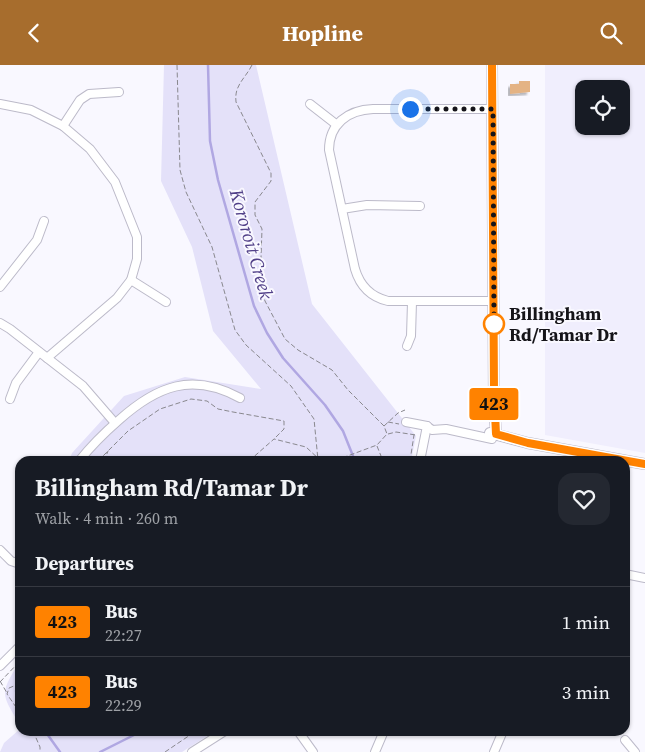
<!DOCTYPE html>
<meta charset="utf-8">
<style>
body{margin:0;font-family:"Source Serif 4",serif;background:#242831;color:#f1f3f6;height:100vh;display:flex;flex-direction:column;font-size:19px;white-space:nowrap}
*{box-sizing:border-box;margin:0}
p{font-size:16px;color:#9ea1a6}
.icon{flex:none;width:28px;height:28px;fill:none;stroke:currentColor;stroke-width:2;stroke-linecap:round;stroke-linejoin:round}
.map{position:relative;flex:1;overflow:hidden}
.details{position:absolute;left:15px;top:391px;width:615px;height:280px;display:flex;flex-direction:column;background:#171b24;border-radius:15px;box-shadow:0 1px 4px #0004}
.details>*{flex:none}
.badge{padding:0 10px;border-radius:4px;font-size:18px;line-height:32px}
.tools{position:absolute;left:575px;top:15px;display:grid;gap:10px}
.tools a{display:grid;place-items:center;width:55px;height:55px;border-radius:10px;background:#171b24;box-shadow:0 1px 4px #0004;font-size:25px}
.you{position:absolute;width:25px;height:25px;margin:-12px;border:4px solid #fff;border-radius:50%;background:#1a73e8;box-shadow:0 0 0 8px #1a73e833}
.map>.badge{position:absolute;translate:-50% -50%;box-shadow:0 0 0 2px #fff}
h2{padding:0 20px;font-size:19px;line-height:45px}
.round{display:grid;place-items:center;flex:none;width:52px;height:52px;border-radius:15px;background:#242831}
.headline{display:flex;align-items:center;justify-content:space-between;height:85px;padding:0 20px}
h1{font-size:24px;font-weight:700;line-height:38px}
ul{padding:0;list-style:none}
li{display:flex;align-items:center;gap:15px;height:70px;padding:0 20px;border-top:1px solid #363941}
li div{flex:1}
li b{display:block;font-size:19px}
li em{font-style:normal}
li .badge{min-width:55px;font-weight:700;text-align:center}
header{display:flex;justify-content:space-between;align-items:center;height:65px;padding:0 20px;background:#a76d2d;color:#fff;font-size:22px;font-weight:700}
.map>svg:first-child{display:block}
.built{fill:#f0eefd;fill-rule:evenodd}
.green{fill:#e4e1f9}
.lines{fill:none;stroke-linecap:round;stroke-linejoin:round}
.stream{stroke:#b0a7e2;stroke-width:2.5}
.building{fill:#e4b384;filter:url(#shadow)}
.street-casing{stroke:#bcbac9;stroke-width:10}
.secondary-casing{stroke:#bcbac9;stroke-width:12}
.path{stroke:#89888e;stroke-width:1;stroke-dasharray:5 2.5;stroke-linecap:butt}
.street{stroke:#fff;stroke-width:8}
.secondary{stroke:#fff;stroke-width:10}
.line-casing{stroke:#fff;stroke-width:11}
.line{stroke:#ff8200;stroke-width:8}
.walk{stroke:#151419;stroke-width:5;stroke-dasharray:0 9}
.stop-dot{fill:#fff;stroke:#ff8200;stroke-width:2.5}
.labels{text-anchor:middle;stroke-width:4;stroke-linejoin:round;paint-order:stroke}
.stop-label{font-size:18px;font-weight:bold;fill:#151419;stroke:#f9f8ff;text-anchor:start}
.water-label{font-size:19px;font-style:italic;fill:#524189;stroke:#f9f8ff}
</style>
<header><svg class="icon" aria-label="back" viewBox="0 0 24 24"><path d="M15 5l-7 7 7 7"/></svg>Hopline<svg class="icon" aria-label="search" viewBox="0 0 24 24"><circle cx="10" cy="10" r="6"/><path d="M15 15l6 6"/></svg></header>
<div class="map">
<svg width="645" height="687" viewBox="0 0 645 687">
<defs>
<filter id="shadow"><feDropShadow dx="-3" dy="3" stdDeviation="1" flood-color="#0004"/></filter>
</defs>
<rect width="100%" height="100%" fill="#f9f8ff"/>
<path class="built" d="M 545,0 L 645,0 L 645,388 L 545,370 ZM 584,24 L 621,24 L 621,61 L 584,61 Z"/>
<g class="green">
<polygon points="164,0 256,0 312,239 416,371 411,396 69,396 72,388 124,331 185,312 261,324 213,266 192,182 161,116"/>
<path d="M 20,596 L 20,660 C 0,627 0,629 20,596 Z"/>
<polygon points="20,664 20,666 215,666 182,687 0,687 4,678"/>
</g>
<g class="lines">
<g class="stream">
<polyline points="208,0 210,76 218,115 254,241 267,268 283,293 325,340 343,366 355,396"/>
<polyline points="16,626 20,632"/>
<polyline points="45,666 60,687"/>
<polyline points="100,687 142,666"/>
</g>
</g>
<polygon class="building" points="519,16 530,16 530,27 510,29 510,19 519,19"/>
<g class="lines">
<defs>
<g id="street">
<polyline points="0,39 31,45 63,61 90,84 115,117 137,172 137,194 131,215 117,233 47,293"/>
<polyline points="310,39 337,60"/>
<path d="M 493,44 L 373,44 C 348,45 329,59 329,85 L 355,204 C 360,221 371,232 388,236 L 494,236"/>
<polyline points="63,61 80,35 89,29 119,27"/>
<polyline points="342,144 367,140 420,141"/>
<polyline points="131,215 166,237"/>
<polyline points="0,222 37,175 44,156"/>
<polyline points="0,258 10,264 83,321 115,358"/>
<polyline points="407,281 411,271 412,237"/>
<polyline points="10,334 16,318 39,287"/>
<polyline points="406,357 427,361 432,365 446,364 492,374"/>
<path d="M 79,396 C 91,381 104,368 119,355 C 157,321 192,307 240,333"/>
<polyline points="420,396 427,361"/>
<polyline points="0,485 11,496 20,499"/>
<polyline points="625,509 645,513"/>
<polyline points="0,601 20,581"/>
<polyline points="298,666 313,687"/>
<polyline points="625,675 635,687"/>
<polyline points="192,687 225,666"/>
<polyline points="375,687 384,666"/>
<polyline points="494,687 503,666"/>
</g>
<g id="secondary">
<polyline points="492,0 494,337 496,369"/>
<polyline points="490,368 528,378 645,399"/>
</g>
</defs>
<use href="#street" class="street-casing"/>
<use href="#secondary" class="secondary-casing"/>
<g class="path">
<polyline points="177,0 180,105 186,127 212,182 235,265 246,280 291,321 314,354 318,395"/>
<path d="M 252,0 C 245,14 234,20 236,37 L 271,108 L 271,116 L 255,137 L 255,150 L 262,164 L 260,222 L 265,236 L 285,274 L 298,285 L 332,305 L 348,325 L 384,361 L 387,369 L 377,380 L 334,396"/>
<polyline points="388,357 399,359"/>
<polyline points="384,361 398,348 405,345"/>
<polyline points="388,369 396,367 416,370"/>
<polyline points="377,381 383,396"/>
<polyline points="98,396 128,366 160,344 191,334 207,336 218,344 233,347 284,356 284,364 274,374"/>
<polyline points="104,396 108,386"/>
<polyline points="249,396 274,374 306,382 321,396"/>
<polyline points="410,396 414,370"/>
<polyline points="0,616 7,628"/>
<polyline points="0,617 20,596"/>
<polyline points="20,624 14,621 9,623 7,629 20,648"/>
<polyline points="33,666 40,682 40,687"/>
<polyline points="165,687 196,666"/>
</g>
<use href="#street" class="street"/>
<use href="#secondary" class="secondary"/>
</g>
<g class="lines">
<defs>
<polyline id="line" points="492,0 494,327 496,369 528,378 645,399"/>
</defs>
<use href="#line" class="line-casing"/>
<use href="#line" class="line"/>
<polyline class="walk" points="410,44 493,44 494,259"/>
</g>
<circle class="stop-dot" cx="494" cy="259" r="10"/>
<g class="labels">
<g class="stop-label">
<text x="509" y="255">Billingham<tspan x="509" dy="21">Rd/Tamar Dr</tspan></text>
</g>
<g class="water-label">
<text transform="translate(252 179) rotate(74)" y="7">Kororoit Creek</text>
</g>
</g>
</svg>
<div class="tools">
<a><svg class="icon" aria-label="locate" viewBox="0 0 24 24"><circle cx="12" cy="12" r="6"/><path d="M12 2v4M12 18v4M2 12h4M18 12h4"/></svg></a>
</div>
<div class="you" style="left:410px;top:44px"></div>
<b class="badge" style="left:494px;top:339px;background:#ff8200;color:#111">423</b>
<section class="details">
<div class="headline"><div><h1>Billingham Rd/Tamar Dr</h1><p>Walk · 4 min · 260 m</p></div><a class="round"><svg class="icon" aria-label="heart" viewBox="0 0 24 24"><path d="M12 20l-8-8c-3-5 5-10 8-4 3-6 11-1 8 4z"/></svg></a></div>
<h2>Departures</h2>
<ul>
<li><span class="badge" style="background:#ff8200;color:#111">423</span><div><b>Bus</b><p>22:27</p></div><em>1 min</em></li>
<li><span class="badge" style="background:#ff8200;color:#111">423</span><div><b>Bus</b><p>22:29</p></div><em>3 min</em></li>
</ul>
</section>
</div>
